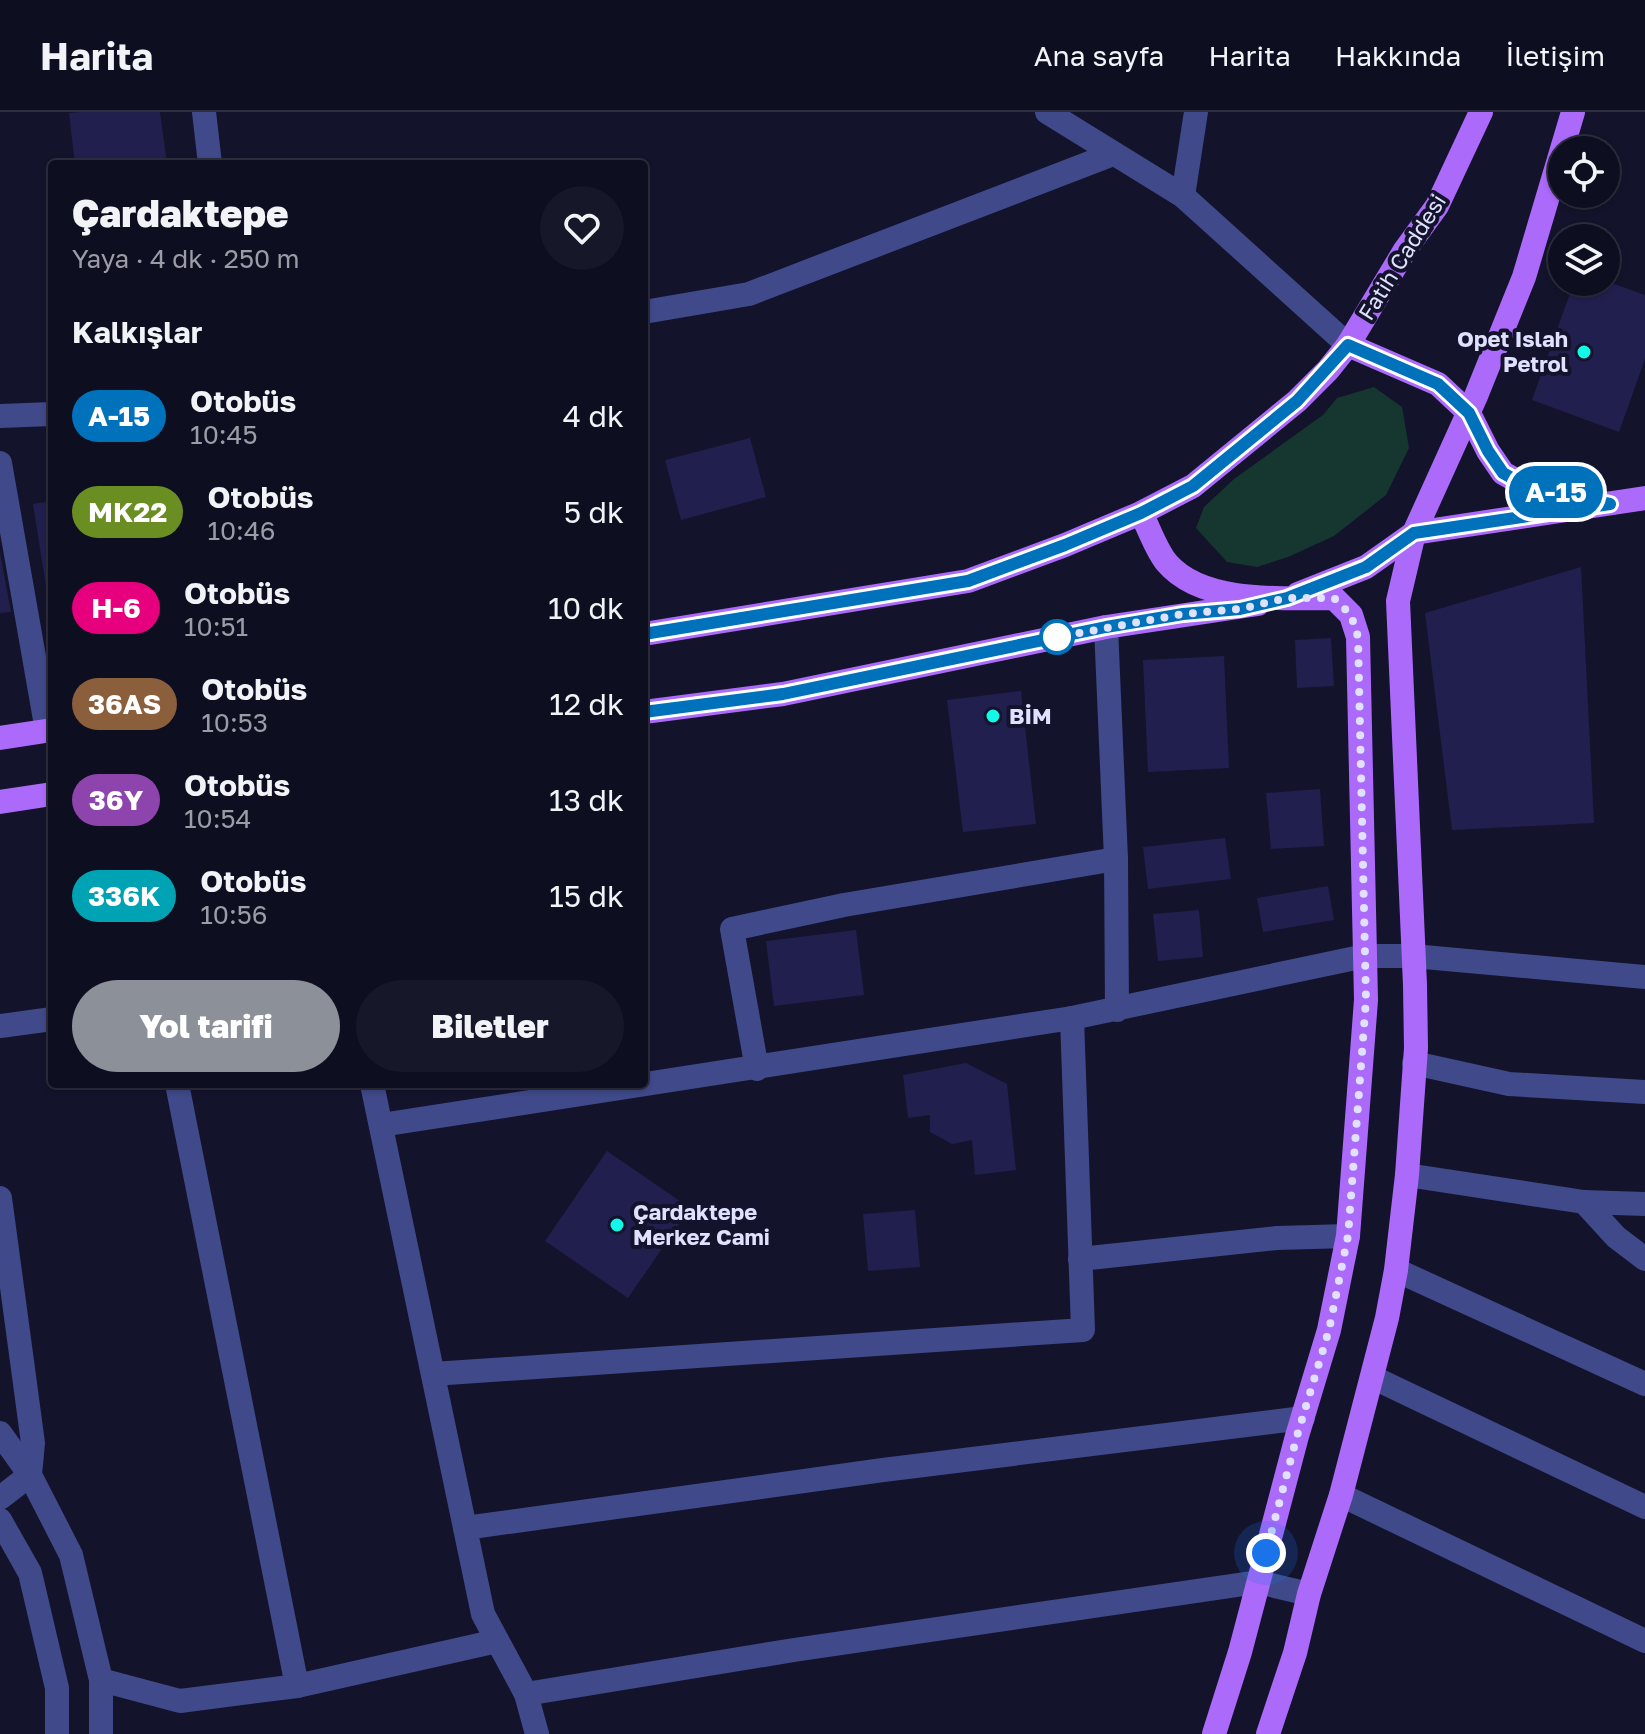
<!DOCTYPE html>
<html lang="tr">
<meta charset="utf-8">
<style>
body{margin:0;font-family:"Golos Text",sans-serif;background:#17172a;color:#f1f3f6;height:100vh;display:flex;flex-direction:column;font-size:30px;white-space:nowrap}
*{box-sizing:border-box;margin:0}
p{font-size:26px;color:#9b9ca5}
.icon{flex:none;width:44px;height:44px;fill:none;stroke:currentColor;stroke-width:2;stroke-linecap:round;stroke-linejoin:round}
.map{position:relative;flex:1;overflow:hidden}
.drawer{position:absolute;left:48px;top:48px;width:600px;height:928px;display:flex;flex-direction:column;background:#0e0e21;border-radius:8px;box-shadow:0 2px 6px #0004,0 0 0 2px #2e2e3f}
.drawer>*{flex:none}
.badge{padding:0 16px;border-radius:26px;font-size:28px;line-height:52px}
.buttons{position:absolute;left:1548px;top:24px;display:grid;gap:16px}
.buttons a{display:grid;place-items:center;width:72px;height:72px;border-radius:50%;background:#0e0e21;box-shadow:0 2px 6px #0004,0 0 0 2px #2e2e3f;font-size:40px}
.you{position:absolute;width:40px;height:40px;margin:-20px;border:6px solid #fff;border-radius:50%;background:#1a73e8;box-shadow:0 0 0 12px #1a73e833}
.map>.badge{position:absolute;translate:-50% -50%;box-shadow:0 0 0 4px #fff}
h2{padding:0 24px;font-size:30px;line-height:72px}
.round{display:grid;place-items:center;flex:none;width:84px;height:84px;border-radius:42px;background:#17172a}
.head{display:flex;align-items:center;justify-content:space-between;height:136px;padding:0 24px}
h1{font-size:38px;font-weight:800;line-height:60px}
.cta{display:flex;gap:16px;margin-top:auto;padding:16px 24px}
.cta a{flex:1;height:92px;border-radius:48px;background:#8c9099;color:#fff;font-size:32px;font-weight:800;line-height:92px;text-align:center}
.cta a+a{background:#17172a;color:#f1f3f6}
ul{padding:0;list-style:none}
li{display:flex;align-items:center;gap:24px;height:96px;padding:0 24px}
li div{flex:1}
li b{display:block;font-size:30px}
li em{font-style:normal}
li .badge{min-width:88px;font-weight:700;text-align:center}
header{display:flex;align-items:center;gap:48px;box-sizing:border-box;height:112px;padding:0 40px;background:#0e0e21;border-bottom:2px solid #2e2e3f}
header strong{font-size:38px}
nav{display:flex;gap:44px;margin-inline-start:auto;font-size:28px}
.map>svg:first-child{display:block}
.green{fill:#163630}
.building{fill:#211f4d}
.lines{fill:none;stroke-linecap:round;stroke-linejoin:round}
.minor{stroke:#404989;stroke-width:24}
.major{stroke:#ac6afa;stroke-width:24}
.line-casing{stroke:#fff;stroke-width:18}
.line{stroke:#0072bc;stroke-width:12}
.walk{stroke:#dfe1fe;stroke-width:8;stroke-dasharray:0 14.4}
.poi-dot{fill:#12f7e8;stroke:#13132c;stroke-width:3}
.stop-dot{fill:#fff;stroke:#0072bc;stroke-width:4}
.labels{text-anchor:middle;stroke-width:8;stroke-linejoin:round;paint-order:stroke}
.street-label{font-size:22px;fill:#dfe1fe;stroke:#13132c}
.poi-label{font-size:22px;font-weight:bold;fill:#dfe1fe;stroke:#13132c;text-anchor:start}
</style>
<header>
<strong>Harita</strong>
<nav><a>Ana sayfa</a><a>Harita</a><a>Hakkında</a><a>İletişim</a></nav>
</header>
<div class="map">
<svg width="1645" height="1622" viewBox="0 0 1645 1622">
<rect width="100%" height="100%" fill="#13132c"/>
<polygon class="green" points="1374,275 1402,295 1409,336 1386,383 1334,424 1288,445 1257,455 1227,450 1196,416 1204,395 1234,367 1323,303 1337,286"/>
<g class="building">
<polygon points="79,0 160,0 167,52 75,52 69,1"/>
<polygon points="1606,169 1645,183 1645,247 1619,320 1532,288 1574,170"/>
<polygon points="750,326 766,385 681,408 665,348"/>
<polygon points="52,389 52,499 50,500 33,392"/>
<polygon points="0,441 11,500 0,501"/>
<polygon points="1581,455 1594,711 1452,718 1425,501"/>
<polygon points="1331,526 1334,574 1297,576 1295,528"/>
<polygon points="1224,544 1229,656 1148,660 1143,548"/>
<polygon points="1021,579 1036,712 963,720 947,588"/>
<polygon points="1320,677 1324,734 1271,737 1266,681"/>
<polygon points="1225,726 1231,767 1148,777 1143,735"/>
<polygon points="1328,774 1334,808 1263,820 1257,786"/>
<polygon points="1199,798 1203,845 1158,849 1153,802"/>
<polygon points="856,818 864,883 774,894 766,829"/>
<polygon points="966,951 1007,972 1016,1058 975,1063 972,1028 952,1032 930,1020 930,1003 908,1006 903,963"/>
<polygon points="607,1039 690,1096 628,1186 545,1129"/>
<polygon points="915,1098 920,1155 868,1159 863,1102"/>
</g>
<g class="lines">
<g class="minor">
<polyline points="204,0 210,52"/>
<polyline points="1047,0 1183,84 1348,233"/>
<polyline points="1183,84 1196,0"/>
<polyline points="644,200 749,182 1113,42"/>
<polyline points="0,304 52,302"/>
<polyline points="0,351 47,619"/>
<polyline points="1106,515 1116,747 1117,898"/>
<polyline points="0,914 52,907"/>
<polyline points="1414,951 1509,972 1645,980"/>
<polyline points="757,957 732,817 844,793 1116,747"/>
<polyline points="177,972 297,1574"/>
<polyline points="372,972 483,1502 526,1582 537,1622"/>
<polyline points="381,1013 1072,906 1365,844 1413,844 1645,865"/>
<polyline points="1407,1063 1584,1090 1645,1092"/>
<polyline points="0,1086 33,1331 30,1363 0,1386"/>
<polyline points="1584,1090 1616,1125 1645,1147"/>
<polyline points="1080,1147 1277,1126 1348,1124"/>
<polyline points="1396,1158 1645,1272"/>
<polyline points="433,1262 1083,1218 1072,906"/>
<polyline points="1374,1266 1645,1395"/>
<polyline points="0,1321 30,1363 71,1443 101,1568 101,1622"/>
<polyline points="1341,1383 1645,1529"/>
<polyline points="0,1408 30,1461 57,1576 57,1622"/>
<polyline points="465,1416 883,1358 1303,1306"/>
<polyline points="101,1568 180,1589 297,1574 497,1529"/>
<polyline points="526,1582 794,1538 1258,1470 1309,1482"/>
</g>
<g class="major">
<polyline points="1348,233 1438,272 1469,301 1488,339 1503,361 1528,375 1592,388"/>
<path d="M 1141,401 C 1149,416 1156,438 1167,451 C 1203,493 1285,486 1334,486 L 1351,503 L 1358,525 L 1366,888 L 1348,1124 L 1329,1218 L 1297,1324 L 1240,1540 L 1214,1622"/>
<polyline points="1298,482 1366,455 1414,421 1645,386"/>
<polyline points="644,522 968,469 1065,433 1141,401 1193,374 1297,289 1328,258 1348,233 1405,138 1437,94 1481,0"/>
<polyline points="644,600 783,582 1106,515 1258,492"/>
<polyline points="0,626 52,618"/>
<polyline points="0,690 52,682"/>
<polyline points="1268,1622 1295,1541 1309,1482 1341,1383 1387,1206 1396,1158 1407,1063 1416,936 1415,873 1398,489 1414,421 1476,284 1524,165 1573,0"/>
</g>
</g>
<g class="lines">
<defs>
<polyline id="line" points="644,522 968,469 1065,433 1141,401 1193,374 1297,289 1348,233 1438,272 1469,301 1488,339 1503,361 1528,375 1610,392 1414,421 1366,455 1287,486 1240,497 1183,502 1106,515 783,582 644,600"/>
</defs>
<use href="#line" class="line-casing"/>
<use href="#line" class="line"/>
<polyline class="walk" points="1057,525 1047,527 1183,502 1240,497 1287,486 1334,486 1351,503 1358,525 1366,888 1348,1124 1329,1218 1297,1324 1266,1441"/>
</g>
<g class="poi-dot">
<circle cx="1584" cy="240" r="8"/>
<circle cx="993" cy="604" r="8"/>
<circle cx="617" cy="1113" r="8"/>
</g>
<circle class="stop-dot" cx="1057" cy="525" r="16"/>
<g class="labels">
<g class="street-label">
<text transform="translate(1402 145) rotate(-58)" y="8">Fatih Caddesi</text>
</g>
<g class="poi-label">
<text x="1568" y="235" text-anchor="end">Opet Islah<tspan x="1568" dy="25">Petrol</tspan></text>
<text x="1009" y="612">BİM</text>
<text x="633" y="1108">Çardaktepe<tspan x="633" dy="25">Merkez Cami</tspan></text>
</g>
</g>
</svg>
<div class="buttons">
<a><svg class="icon" aria-label="locate" viewBox="0 0 24 24"><circle cx="12" cy="12" r="6"/><path d="M12 2v4M12 18v4M2 12h4M18 12h4"/></svg></a>
<a><svg class="icon" aria-label="layers" viewBox="0 0 24 24"><path d="M12 4l9 5-9 5-9-5zM3 14l9 5 9-5"/></svg></a>
</div>
<div class="you" style="left:1266px;top:1441px"></div>
<b class="badge" style="left:1556px;top:380px;background:#0072bc;color:#fff">A-15</b>
<section class="drawer">
<div class="head"><div><h1>Çardaktepe</h1><p>Yaya · 4 dk · 250 m</p></div><a class="round"><svg class="icon" aria-label="heart" viewBox="0 0 24 24"><path d="M12 20l-8-8c-3-5 5-10 8-4 3-6 11-1 8 4z"/></svg></a></div>
<h2>Kalkışlar</h2>
<ul>
<li><span class="badge" style="background:#0072bc;color:#fff">A-15</span><div><b>Otobüs</b><p>10:45</p></div><em>4 dk</em></li>
<li><span class="badge" style="background:#6b8e23;color:#fff">MK22</span><div><b>Otobüs</b><p>10:46</p></div><em>5 dk</em></li>
<li><span class="badge" style="background:#e6007e;color:#fff">H-6</span><div><b>Otobüs</b><p>10:51</p></div><em>10 dk</em></li>
<li><span class="badge" style="background:#8b5e3c;color:#fff">36AS</span><div><b>Otobüs</b><p>10:53</p></div><em>12 dk</em></li>
<li><span class="badge" style="background:#8e44ad;color:#fff">36Y</span><div><b>Otobüs</b><p>10:54</p></div><em>13 dk</em></li>
<li><span class="badge" style="background:#00a3b4;color:#fff">336K</span><div><b>Otobüs</b><p>10:56</p></div><em>15 dk</em></li>
</ul>
<div class="cta"><a>Yol tarifi</a><a>Biletler</a></div>
</section>
</div>
